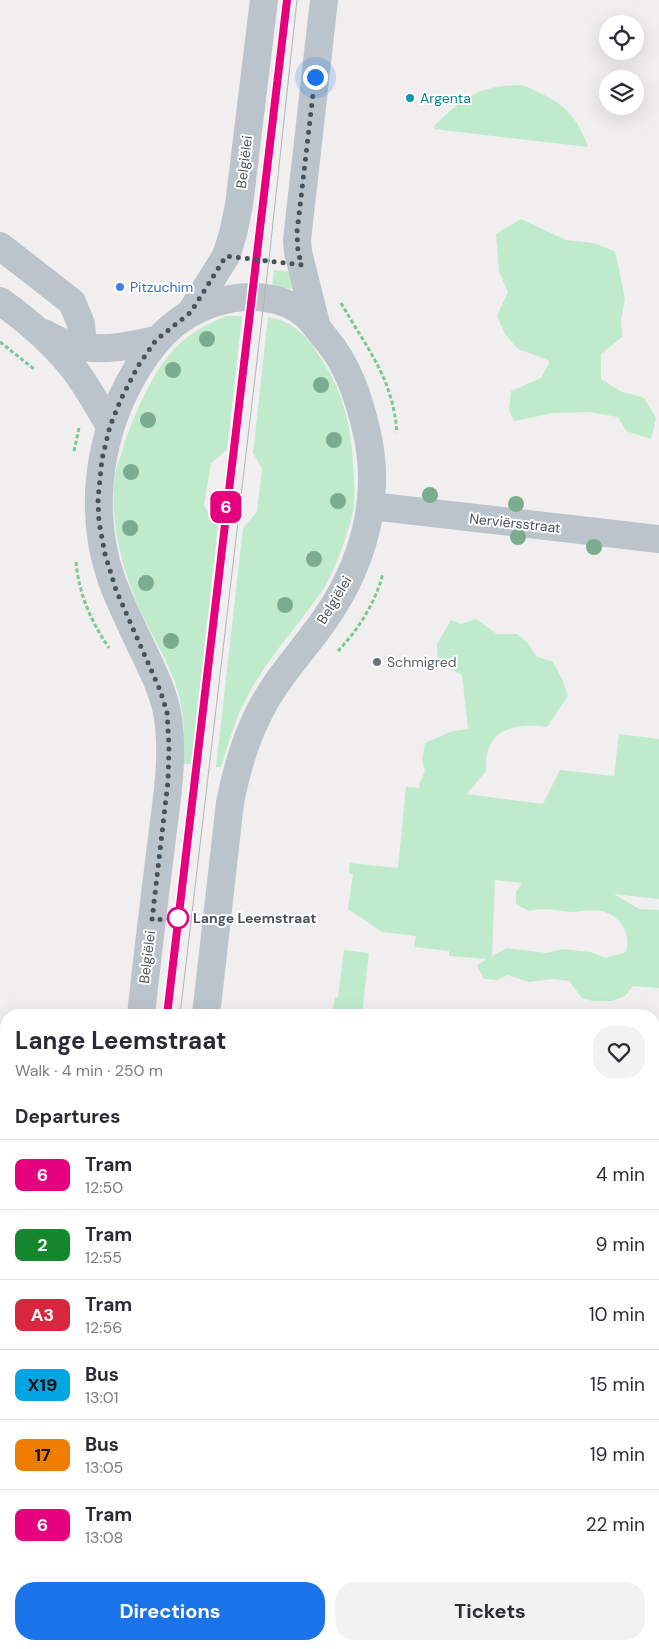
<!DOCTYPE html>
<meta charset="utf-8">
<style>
body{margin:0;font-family:"DM Sans",sans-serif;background:#f2f2f3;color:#2b2b33;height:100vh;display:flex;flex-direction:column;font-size:19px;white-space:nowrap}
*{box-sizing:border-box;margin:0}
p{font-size:16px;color:#7c7c81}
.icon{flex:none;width:28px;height:28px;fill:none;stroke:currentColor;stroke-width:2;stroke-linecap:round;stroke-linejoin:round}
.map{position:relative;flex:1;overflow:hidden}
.panel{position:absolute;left:0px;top:1009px;width:660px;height:641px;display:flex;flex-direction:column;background:#fff;border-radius:20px 20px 0 0;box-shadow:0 5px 20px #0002}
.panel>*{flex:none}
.badge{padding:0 10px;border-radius:8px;font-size:18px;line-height:32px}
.buttons{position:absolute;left:599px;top:15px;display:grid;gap:10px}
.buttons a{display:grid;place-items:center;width:45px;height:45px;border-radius:50%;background:#fff;box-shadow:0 5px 20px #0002;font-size:25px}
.you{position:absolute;width:25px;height:25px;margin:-12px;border:4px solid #fff;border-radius:50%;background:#1a73e8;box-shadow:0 0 0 8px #1a73e833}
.map>.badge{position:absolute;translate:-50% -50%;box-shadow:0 0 0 2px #fff}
h2{padding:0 15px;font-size:19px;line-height:45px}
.round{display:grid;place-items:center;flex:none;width:52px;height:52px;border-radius:20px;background:#f2f2f3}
.head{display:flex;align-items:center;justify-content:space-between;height:85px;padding:0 15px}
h1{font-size:24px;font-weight:700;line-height:38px}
.primary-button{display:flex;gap:10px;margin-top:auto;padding:10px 15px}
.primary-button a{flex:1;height:58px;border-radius:20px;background:#1a73e8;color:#fff;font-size:20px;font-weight:700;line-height:58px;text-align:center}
.primary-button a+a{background:#f2f2f3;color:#2b2b33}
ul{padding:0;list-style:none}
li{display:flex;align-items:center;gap:15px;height:70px;padding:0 15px;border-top:1px solid #e1e1e2}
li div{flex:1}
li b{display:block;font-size:19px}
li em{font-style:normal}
li .badge{min-width:55px;font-weight:700;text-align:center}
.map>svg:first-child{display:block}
.green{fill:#bfebcc;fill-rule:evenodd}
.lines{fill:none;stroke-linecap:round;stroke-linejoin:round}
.path{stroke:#79c79a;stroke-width:3;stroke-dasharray:4 2.5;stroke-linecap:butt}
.minor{stroke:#bac4ca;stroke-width:28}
.tertiary{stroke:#bac4ca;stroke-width:28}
.tram{stroke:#b1b4b8;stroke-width:1}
.tree{fill:#7cac8f}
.line-casing{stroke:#fff;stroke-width:11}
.line{stroke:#e6007e;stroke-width:8}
.walk{stroke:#47535a;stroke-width:5;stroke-dasharray:0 9}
.culture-dot{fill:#0f9aa8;stroke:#fff;stroke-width:2}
.shop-dot{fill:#3f7fe0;stroke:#fff;stroke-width:2}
.worship-dot{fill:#6b7280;stroke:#fff;stroke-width:2}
.stop-dot{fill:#fff;stroke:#e6007e;stroke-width:2.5}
.labels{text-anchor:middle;stroke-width:4;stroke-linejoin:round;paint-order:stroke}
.culture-label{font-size:14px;fill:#0d838f;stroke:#fff;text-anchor:start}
.street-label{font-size:14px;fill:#47535a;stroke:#fff}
.shop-label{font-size:14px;fill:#366cbe;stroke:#fff;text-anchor:start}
.worship-label{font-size:14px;fill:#5b616d;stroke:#fff;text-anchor:start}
.stop-label{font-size:14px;font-weight:bold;fill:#47535a;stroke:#fff;text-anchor:start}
</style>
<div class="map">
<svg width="659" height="1649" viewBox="0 0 659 1649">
<rect width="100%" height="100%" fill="#f0eeee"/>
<g class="green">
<path d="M 522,85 C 557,99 575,110 588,147 L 434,129 L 435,125 C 465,96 479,86 522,85 Z"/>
<polygon points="521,219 566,240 593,243 615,251 625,299 621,319 622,337 601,354 601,379 620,391 644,398 656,418 651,439 626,431 618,417 589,412 554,413 514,421 509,410 511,391 541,378 550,361 518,349 505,334 497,316 508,292 499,272 496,234"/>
<polygon points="274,270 293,272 303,290 272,287"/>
<path d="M 227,316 L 242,316 L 227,450 L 211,463 L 204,506 L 218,526 L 191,764 L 183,764 C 184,746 185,728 182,711 C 178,677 157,646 143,616 C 123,573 109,524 115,476 C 115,470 118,464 120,458 C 126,437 133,418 143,398 C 163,356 183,332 227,316 Z"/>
<path d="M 268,317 C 301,322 314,347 330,373 C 345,401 352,433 353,464 C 354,477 355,490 354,502 C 354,514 349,527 345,539 C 339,557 332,575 322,591 C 299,625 269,656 249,693 C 236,716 229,742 221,767 L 216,767 L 243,528 L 257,512 L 262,469 L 253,453 Z"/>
<path d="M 476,619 L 497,634 L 517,634 L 527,642 L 536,656 L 553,662 L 562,679 L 568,696 L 547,727 C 512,722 484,730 486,771 L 467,794 L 543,804 L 560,770 L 614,776 L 619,734 L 659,739 L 659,899 L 614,894 L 639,909 L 659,910 L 659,988 L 633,986 L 625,996 L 612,1001 L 593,1001 L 582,998 L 569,981 L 553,979 L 529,982 L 508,975 L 497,980 L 484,979 L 477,965 L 487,959 L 449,956 L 449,951 L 414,947 L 416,936 L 382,932 L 348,909 L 353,874 L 349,874 L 350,863 L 398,868 L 406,787 L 420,788 L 419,784 L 425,771 L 422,761 L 425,743 L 453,731 L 468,729 L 462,675 L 438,663 L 437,644 L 451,620 L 461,624 ZM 495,880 L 522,883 L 516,892 L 516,904 L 529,911 C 544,907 556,911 571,912 C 580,912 592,909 602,911 C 621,916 631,934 626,952 L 606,958 L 590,952 L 562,949 L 547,953 L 507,948 L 492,956 Z"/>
<polygon points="344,950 369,953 362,1014 333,1010 335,997 338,997"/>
<polygon points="654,1465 659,1475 659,1649 548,1649 540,1644 654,1644"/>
<polygon points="370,1644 495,1644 497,1649 437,1649 432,1644 423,1649 376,1649"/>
</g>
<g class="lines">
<g class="path">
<polyline points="253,259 272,261"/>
<path d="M 341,303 C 367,349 393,378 397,433"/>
<polyline points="0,342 34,369"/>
<polyline points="74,451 79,428"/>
<path d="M 76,562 C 79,595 91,621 109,648"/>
<path d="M 338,651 C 358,630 376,602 383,573"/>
</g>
<g class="minor">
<polyline points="0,246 72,302 81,324 83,347"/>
<polyline points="371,506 659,539"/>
</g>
<g class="tertiary">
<path d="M 0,301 C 28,321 56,345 77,373 C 89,390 99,408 110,426"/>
<polyline points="191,312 226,256 233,234 239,205 264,0"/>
<polyline points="317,328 298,252 297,240 324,0"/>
<path d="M 44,333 C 51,337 58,341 65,343 C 95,353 126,347 156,340"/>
<path d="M 141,1015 C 147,959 154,902 161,846 C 166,803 175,756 167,712 C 161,683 144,654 132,627 C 125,612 118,597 112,581 C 89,516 97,444 129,383 C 149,346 173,316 214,303 C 245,293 283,294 308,317 C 315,324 320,332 326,339 C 348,365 358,396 366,429 C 383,497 363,566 323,622 C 301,653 274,681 258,715 C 244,743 236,772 230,803 L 206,1015"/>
<polyline points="0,1181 6,1181"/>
<polyline points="654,1184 659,1184"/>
<polyline points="59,1649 60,1644"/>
<polyline points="132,1649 132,1644"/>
</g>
<g class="tram">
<polyline points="167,1015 287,0"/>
<polyline points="180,1015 270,250 297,0"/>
<polyline points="0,1176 6,1176"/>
<polyline points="654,1178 659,1178"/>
<polyline points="0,1186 6,1186"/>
<polyline points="654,1189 659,1189"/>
<polyline points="92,1649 93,1644"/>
<polyline points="106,1649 106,1644"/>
</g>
</g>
<g class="tree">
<circle cx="207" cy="339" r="8"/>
<circle cx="173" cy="370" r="8"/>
<circle cx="321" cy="385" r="8"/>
<circle cx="148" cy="420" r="8"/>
<circle cx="334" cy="440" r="8"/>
<circle cx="131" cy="472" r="8"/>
<circle cx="430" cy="495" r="8"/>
<circle cx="338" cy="501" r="8"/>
<circle cx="516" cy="504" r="8"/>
<circle cx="130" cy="528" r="8"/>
<circle cx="518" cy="537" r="8"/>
<circle cx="594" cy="547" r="8"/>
<circle cx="314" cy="559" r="8"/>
<circle cx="146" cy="583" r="8"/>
<circle cx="285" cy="605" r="8"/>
<circle cx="171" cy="641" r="8"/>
</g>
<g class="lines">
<defs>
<polyline id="line" points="167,1015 287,0"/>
</defs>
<use href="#line" class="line-casing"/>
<use href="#line" class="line"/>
<polyline class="walk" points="178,918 152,920 168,781 169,746 167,712 160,690 116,590 105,554 99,522 98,499 102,459 110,426 121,399 138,366 156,340 191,312 226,256 302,265 298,252 297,232 315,77"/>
</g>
<circle class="culture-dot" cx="410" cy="98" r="5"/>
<circle class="shop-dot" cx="120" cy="287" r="5"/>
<circle class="worship-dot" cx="377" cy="662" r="5"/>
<circle class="stop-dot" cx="178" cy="918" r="10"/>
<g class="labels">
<g class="culture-label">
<text x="420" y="103">Argenta</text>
</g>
<g class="street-label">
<text transform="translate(244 162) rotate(-83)" y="5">Belgiëlei</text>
<text transform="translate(515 523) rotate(6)" y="5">Nerviërsstraat</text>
<text transform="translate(334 600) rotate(-59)" y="5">Belgiëlei</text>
<text transform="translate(147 957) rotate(-83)" y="5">Belgiëlei</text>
</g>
<g class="shop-label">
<text x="130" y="292">Pitzuchim</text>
</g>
<g class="worship-label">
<text x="387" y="667">Schmigred</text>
</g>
<g class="stop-label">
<text x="193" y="923">Lange Leemstraat</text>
</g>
</g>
</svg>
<div class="buttons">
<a><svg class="icon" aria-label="locate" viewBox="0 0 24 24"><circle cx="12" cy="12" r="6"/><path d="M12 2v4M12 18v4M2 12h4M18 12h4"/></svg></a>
<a><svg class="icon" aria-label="layers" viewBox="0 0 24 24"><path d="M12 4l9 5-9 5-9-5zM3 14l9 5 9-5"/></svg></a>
</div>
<div class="you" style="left:315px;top:77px"></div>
<b class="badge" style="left:226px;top:507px;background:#e6007e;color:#fff">6</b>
<section class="panel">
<div class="head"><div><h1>Lange Leemstraat</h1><p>Walk · 4 min · 250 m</p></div><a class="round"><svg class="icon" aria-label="heart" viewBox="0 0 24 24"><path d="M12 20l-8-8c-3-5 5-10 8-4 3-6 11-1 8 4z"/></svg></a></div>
<h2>Departures</h2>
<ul>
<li><span class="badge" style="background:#e6007e;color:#fff">6</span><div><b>Tram</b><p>12:50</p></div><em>4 min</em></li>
<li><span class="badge" style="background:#15882e;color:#fff">2</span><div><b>Tram</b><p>12:55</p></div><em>9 min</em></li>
<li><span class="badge" style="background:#d7263d;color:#fff">A3</span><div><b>Tram</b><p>12:56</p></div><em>10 min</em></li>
<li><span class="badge" style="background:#00a6e2;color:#111">X19</span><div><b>Bus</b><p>13:01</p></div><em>15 min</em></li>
<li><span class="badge" style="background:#ef7d00;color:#111">17</span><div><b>Bus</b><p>13:05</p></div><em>19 min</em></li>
<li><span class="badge" style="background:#e6007e;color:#fff">6</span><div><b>Tram</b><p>13:08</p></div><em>22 min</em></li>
</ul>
<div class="primary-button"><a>Directions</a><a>Tickets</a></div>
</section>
</div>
